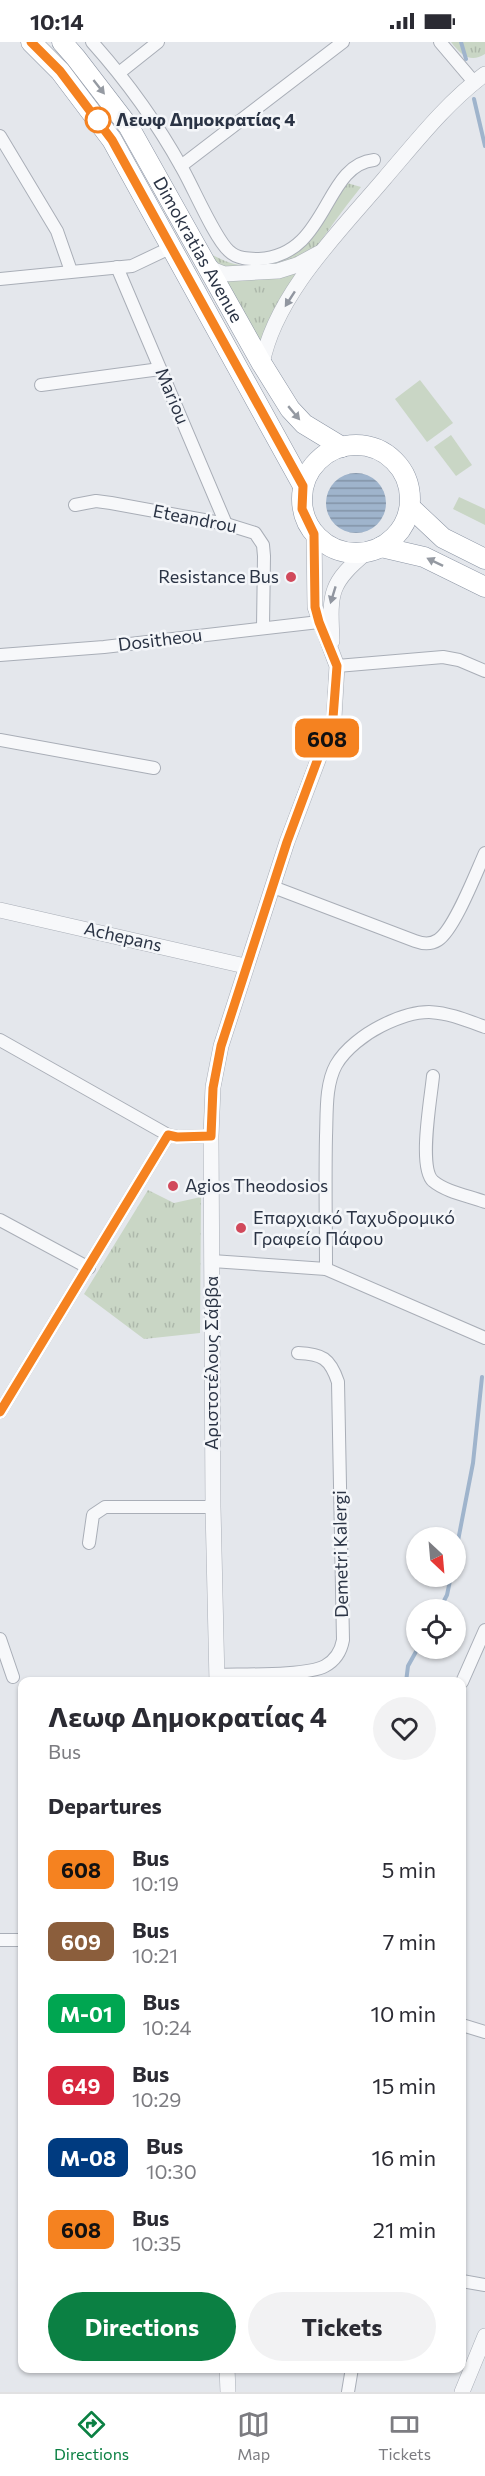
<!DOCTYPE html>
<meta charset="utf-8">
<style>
body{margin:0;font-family:Commissioner,sans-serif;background:#f2f2f3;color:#2b2b33;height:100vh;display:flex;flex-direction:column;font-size:22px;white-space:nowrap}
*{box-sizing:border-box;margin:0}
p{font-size:20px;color:#7c7c81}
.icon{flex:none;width:33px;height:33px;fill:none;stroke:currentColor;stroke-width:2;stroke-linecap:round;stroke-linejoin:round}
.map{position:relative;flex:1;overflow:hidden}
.side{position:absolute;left:18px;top:1635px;width:448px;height:696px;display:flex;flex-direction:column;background:#fff;border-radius:12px;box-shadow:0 2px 4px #0004}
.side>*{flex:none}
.badge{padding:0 12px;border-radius:9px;font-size:21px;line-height:39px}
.needle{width:39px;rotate:154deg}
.controls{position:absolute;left:406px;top:1485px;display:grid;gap:12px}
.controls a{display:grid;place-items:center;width:60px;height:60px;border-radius:50%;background:#fff;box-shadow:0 2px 4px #0004;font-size:30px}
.map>.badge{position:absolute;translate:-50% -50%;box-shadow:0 0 0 3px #fff}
h2{padding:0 30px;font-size:22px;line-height:54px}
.round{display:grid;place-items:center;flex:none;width:63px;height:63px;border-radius:32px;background:#f2f2f3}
.overview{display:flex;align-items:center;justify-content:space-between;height:102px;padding:0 30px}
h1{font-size:28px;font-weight:700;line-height:45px}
.primary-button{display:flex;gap:12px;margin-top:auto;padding:12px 30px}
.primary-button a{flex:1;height:69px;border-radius:36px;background:#0b8043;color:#fff;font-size:24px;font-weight:700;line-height:69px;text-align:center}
.primary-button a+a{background:#f2f2f3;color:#2b2b33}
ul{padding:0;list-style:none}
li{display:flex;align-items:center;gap:18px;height:72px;padding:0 30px}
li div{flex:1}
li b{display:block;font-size:22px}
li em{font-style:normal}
li .badge{min-width:66px;font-weight:700;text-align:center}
.status{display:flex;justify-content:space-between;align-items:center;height:42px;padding:0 30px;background:#fff;direction:ltr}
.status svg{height:16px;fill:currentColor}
.tabs{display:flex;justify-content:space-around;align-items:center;height:84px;border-top:2px solid #e1e1e2;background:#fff;font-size:16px;color:#7c7c81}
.tabs a{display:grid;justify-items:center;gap:3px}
.tabs .active{color:#0b8043}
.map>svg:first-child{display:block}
.grass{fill:url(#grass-tufts)}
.garden{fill:#c9d6c5}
.water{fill:url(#water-rules)}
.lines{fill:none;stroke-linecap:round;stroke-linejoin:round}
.stream{stroke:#9fb4cc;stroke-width:4}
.minor-casing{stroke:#a9aeb7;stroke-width:14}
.tertiary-casing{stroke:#a9aeb7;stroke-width:16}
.trunk-casing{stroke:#8b94a3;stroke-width:21}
.minor{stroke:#f7f8fa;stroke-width:12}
.tertiary{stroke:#f7f8fa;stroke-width:15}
.trunk{stroke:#fff;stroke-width:20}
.oneway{fill:#959aa2}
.oneway2{fill:#9196a0}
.line-casing{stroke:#fff;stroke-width:14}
.line{stroke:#f58220;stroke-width:9}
.stop-dot{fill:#fff;stroke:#f58220;stroke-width:3}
.poi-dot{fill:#d1495b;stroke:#f4f6f9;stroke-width:2}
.labels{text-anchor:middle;stroke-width:5;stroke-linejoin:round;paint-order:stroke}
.stop-label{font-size:18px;font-weight:bold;fill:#2b3445;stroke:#f4f6f9;text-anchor:start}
.street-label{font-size:18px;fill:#2b3445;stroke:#f4f6f9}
.poi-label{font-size:18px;fill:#2b3445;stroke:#f4f6f9;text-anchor:start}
</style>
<div class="status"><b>10:14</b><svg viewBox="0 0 49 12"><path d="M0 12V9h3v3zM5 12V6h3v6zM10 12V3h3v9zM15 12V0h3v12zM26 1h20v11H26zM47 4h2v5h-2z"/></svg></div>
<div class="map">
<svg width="485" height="2350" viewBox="0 0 485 2350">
<defs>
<pattern id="grass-tufts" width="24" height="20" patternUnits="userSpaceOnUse" patternTransform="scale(1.5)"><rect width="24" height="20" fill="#c9d6c5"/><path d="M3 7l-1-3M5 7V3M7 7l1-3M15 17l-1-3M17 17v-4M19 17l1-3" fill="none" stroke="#adb8ab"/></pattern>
<pattern id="water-rules" width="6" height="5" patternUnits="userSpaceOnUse" patternTransform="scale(1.5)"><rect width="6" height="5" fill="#9fb4cc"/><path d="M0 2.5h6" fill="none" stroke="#8293a7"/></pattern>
</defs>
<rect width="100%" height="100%" fill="#e4e7ec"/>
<g class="grass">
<path d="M 451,0 L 485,0 L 485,12 C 470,22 460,12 451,0 Z"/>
<path d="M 347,141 L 361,145 C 321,195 288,246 260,302 L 204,208 C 234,226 244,226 278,218 Z"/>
<polygon points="148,1148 174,1161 201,1155 200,1291 144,1297 84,1252"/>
</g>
<g class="garden">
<polygon points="420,338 453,381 427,400 395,357"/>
<polygon points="451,393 472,423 456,434 434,405"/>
<polygon points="459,455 485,467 485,483 453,467"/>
</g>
<circle class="water" cx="356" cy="461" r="30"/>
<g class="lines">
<g class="stream">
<polyline points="461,0 466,17"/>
<polyline points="474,57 485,104"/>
<polyline points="456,1509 473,1421 482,1335"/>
<polyline points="439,1568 447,1553 451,1534"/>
<polyline points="406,1640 408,1624 418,1606"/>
</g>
<defs>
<g id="minor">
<path d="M 92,0 C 126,38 157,81 182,126 C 193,145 215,197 229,209 C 237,217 249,217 259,217 C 329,213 323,123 374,118"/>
<polyline points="440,0 474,40"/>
<polyline points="119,31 158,0"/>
<polyline points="0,94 57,189 71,229"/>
<polyline points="181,124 343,0"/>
<polyline points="117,225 226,482"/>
<polyline points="0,237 132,224 172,205"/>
<polyline points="41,343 160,327"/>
<polyline points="75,463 96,459 111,461 226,482 255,491 263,503 264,514 263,585"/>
<polyline points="0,613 104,605 319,580"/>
<polyline points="337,624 443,615 459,618 485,629"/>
<polyline points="0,698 154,726"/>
<path d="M 273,845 L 415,899 C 423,902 430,903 438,898 C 454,888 476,831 485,811"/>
<polyline points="0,998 168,1093 178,1095 211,1094"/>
<path d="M 433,1034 C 431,1056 418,1125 433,1139 C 446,1150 469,1154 485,1160"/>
<polyline points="0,1178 89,1226"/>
<polyline points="212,1219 326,1227 485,1296"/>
<path d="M 326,1227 C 326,1183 325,1139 326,1094 C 327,1072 325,1043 336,1023 C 345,1007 365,992 381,984 C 425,962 441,969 485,985"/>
<polyline points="0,1370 168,1093"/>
<polyline points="89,1501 93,1473 105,1465 213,1465"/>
<polyline points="0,1597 13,1635"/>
<path d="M 217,1633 C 241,1632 307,1634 325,1624 C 336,1618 341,1609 343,1598 L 338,1340 C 330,1316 322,1312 298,1311"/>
<polyline points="462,1640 485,1588"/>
<polyline points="0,1898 22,1898"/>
<polyline points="462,1983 485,1990"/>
<polyline points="462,2239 485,2243"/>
<polyline points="348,2350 352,2326"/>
</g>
<g id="tertiary">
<polyline points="207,221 214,228 224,232 278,229 297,223 319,211"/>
<path d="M 262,322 C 275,253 339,190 384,137 C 416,100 445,62 485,32"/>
<path d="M 332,599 C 330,552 328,542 367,510"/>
<polyline points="0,868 245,924"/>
<polyline points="217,1640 213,1465 211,1094 213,1045 221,1004 287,800 334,676 337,624 315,565 314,492"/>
<polyline points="227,2326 228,2350"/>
<polyline points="462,2350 485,2294"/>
</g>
<g id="trunk">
<polyline points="31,0 60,29 112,98 303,444"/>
<path id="s1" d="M 62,0 L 76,16 L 129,85 L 262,322 L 290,367 L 304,382 L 342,405"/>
<circle cx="356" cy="457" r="54"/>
<polyline points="410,465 443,496 485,517"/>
<polyline points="381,505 424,515 485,545"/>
</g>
</defs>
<use href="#minor" class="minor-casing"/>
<use href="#tertiary" class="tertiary-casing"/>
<use href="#trunk" class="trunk-casing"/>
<use href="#minor" class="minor"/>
<use href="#tertiary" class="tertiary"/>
<use href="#trunk" class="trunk"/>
</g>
<defs><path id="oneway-solid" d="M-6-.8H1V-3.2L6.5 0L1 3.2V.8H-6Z" transform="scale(1.5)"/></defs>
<g class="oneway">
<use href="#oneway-solid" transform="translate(99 45) rotate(52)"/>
<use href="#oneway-solid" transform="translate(294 371) rotate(50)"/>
<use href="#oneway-solid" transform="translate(435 520) rotate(-154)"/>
</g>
<g class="oneway2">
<use href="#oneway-solid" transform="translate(290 257) rotate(123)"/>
<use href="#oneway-solid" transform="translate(333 553) rotate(107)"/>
</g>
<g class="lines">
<defs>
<polyline id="line" points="0,1370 168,1093 177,1095 211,1094 213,1046 221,1004 287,800 333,676 337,624 319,580 315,565 314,492 302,467 303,444 112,98 60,29 31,0"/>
</defs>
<use href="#line" class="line-casing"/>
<use href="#line" class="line"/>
</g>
<circle class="stop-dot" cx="98" cy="78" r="12"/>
<g class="poi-dot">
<circle cx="291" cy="535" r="6"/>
<circle cx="173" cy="1144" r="6"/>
<circle cx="241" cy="1186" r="6"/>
</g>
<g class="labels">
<g class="stop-label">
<text x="116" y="84">Λεωφ Δημοκρατίας 4</text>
</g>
<g class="street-label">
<text dy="6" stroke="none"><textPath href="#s1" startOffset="249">Dimokratias Avenue</textPath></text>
<text transform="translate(172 354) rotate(67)" y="6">Mariou</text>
<text transform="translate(195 477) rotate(11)" y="6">Eteandrou</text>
<text transform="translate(160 598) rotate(-7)" y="6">Dositheou</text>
<text transform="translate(123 895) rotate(13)" y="6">Achepans</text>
<text transform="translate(212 1321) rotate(-90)" y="6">Αριστοτέλους Σάββα</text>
<text transform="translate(341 1512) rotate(-91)" y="6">Demetri Kalergi</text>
</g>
<g class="poi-label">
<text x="279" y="541" text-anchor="end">Resistance Bus</text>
<text x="185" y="1150">Agios Theodosios</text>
<text x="253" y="1182">Επαρχιακό Ταχυδρομικό<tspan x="253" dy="21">Γραφείο Πάφου</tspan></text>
</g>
</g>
</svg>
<div class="controls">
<a><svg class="needle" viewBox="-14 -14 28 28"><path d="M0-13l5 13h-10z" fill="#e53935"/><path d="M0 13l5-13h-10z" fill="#7c7c81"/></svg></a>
<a><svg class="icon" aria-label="locate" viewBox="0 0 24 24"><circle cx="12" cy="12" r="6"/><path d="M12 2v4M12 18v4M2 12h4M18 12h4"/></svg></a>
</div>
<b class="badge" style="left:327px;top:696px;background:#f58220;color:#111">608</b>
<section class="side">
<div class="overview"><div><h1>Λεωφ Δημοκρατίας 4</h1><p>Bus</p></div><a class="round"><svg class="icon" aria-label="heart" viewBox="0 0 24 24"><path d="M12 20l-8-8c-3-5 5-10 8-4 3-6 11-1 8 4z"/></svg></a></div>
<h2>Departures</h2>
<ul>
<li><span class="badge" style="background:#f58220;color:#111">608</span><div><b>Bus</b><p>10:19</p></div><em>5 min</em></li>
<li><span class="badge" style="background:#8b5e3c;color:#fff">609</span><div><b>Bus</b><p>10:21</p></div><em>7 min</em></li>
<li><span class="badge" style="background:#00a651;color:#fff">M-01</span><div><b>Bus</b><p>10:24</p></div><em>10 min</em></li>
<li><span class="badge" style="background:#d7263d;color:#fff">649</span><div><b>Bus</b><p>10:29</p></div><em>15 min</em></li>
<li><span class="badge" style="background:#003b80;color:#fff">M-08</span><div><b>Bus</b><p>10:30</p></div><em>16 min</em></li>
<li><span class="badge" style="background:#f58220;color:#111">608</span><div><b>Bus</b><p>10:35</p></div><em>21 min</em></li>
</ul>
<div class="primary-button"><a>Directions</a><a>Tickets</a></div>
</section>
</div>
<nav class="tabs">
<a class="active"><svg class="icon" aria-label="directions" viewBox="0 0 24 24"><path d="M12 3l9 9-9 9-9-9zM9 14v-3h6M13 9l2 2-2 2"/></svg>Directions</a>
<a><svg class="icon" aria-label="map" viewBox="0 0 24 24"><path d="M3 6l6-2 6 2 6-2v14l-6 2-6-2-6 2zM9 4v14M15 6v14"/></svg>Map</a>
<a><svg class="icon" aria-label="tickets" viewBox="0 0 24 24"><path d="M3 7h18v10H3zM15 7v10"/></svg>Tickets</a>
</nav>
